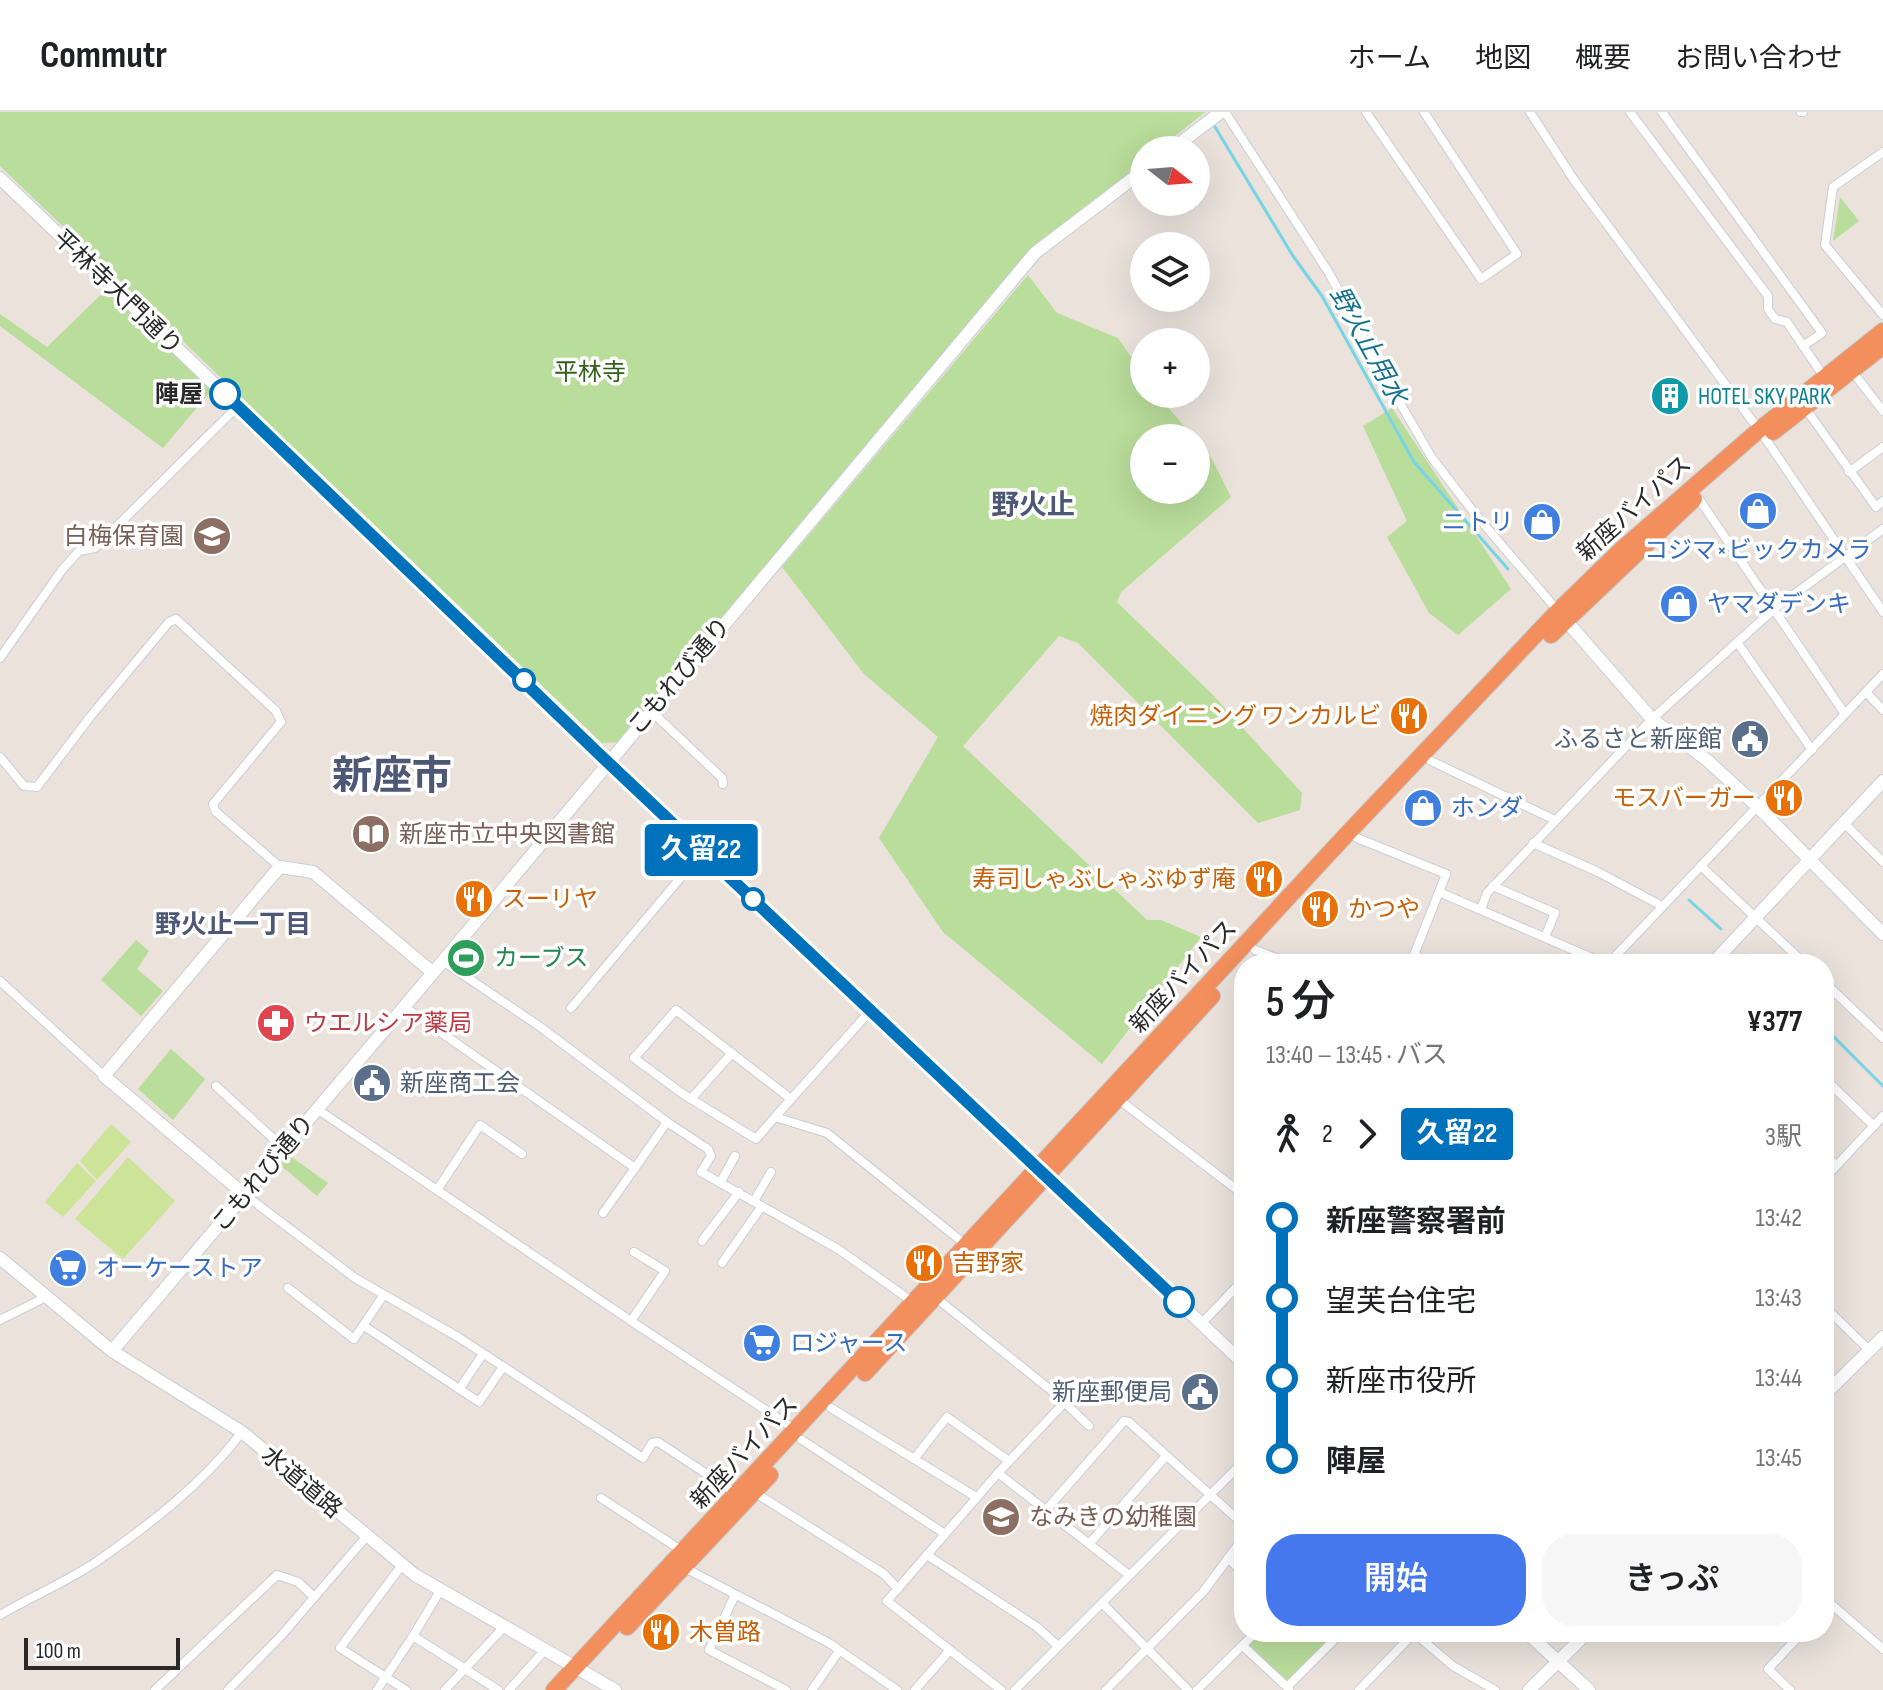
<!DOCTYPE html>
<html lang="ja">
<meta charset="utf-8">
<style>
body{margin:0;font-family:"Sofia Sans Condensed","Noto Sans JP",sans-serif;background:#f6f6f6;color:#202124;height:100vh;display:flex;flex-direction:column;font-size:30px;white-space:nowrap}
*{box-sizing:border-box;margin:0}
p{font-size:26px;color:#757577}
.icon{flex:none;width:44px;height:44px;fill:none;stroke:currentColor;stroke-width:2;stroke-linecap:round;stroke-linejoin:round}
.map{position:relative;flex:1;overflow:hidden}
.drawer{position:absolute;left:1234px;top:842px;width:600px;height:688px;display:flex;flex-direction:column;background:#fff;border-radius:32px;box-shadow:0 8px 32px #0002}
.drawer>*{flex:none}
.badge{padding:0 16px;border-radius:6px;font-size:28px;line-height:52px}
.needle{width:52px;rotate:107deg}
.buttons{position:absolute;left:1130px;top:24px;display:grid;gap:16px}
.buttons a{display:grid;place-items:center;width:80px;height:80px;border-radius:50%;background:#fff;box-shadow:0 8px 32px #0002;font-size:40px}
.scale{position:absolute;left:24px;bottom:20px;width:156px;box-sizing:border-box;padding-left:8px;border:4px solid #292929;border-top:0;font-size:22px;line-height:28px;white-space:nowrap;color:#292929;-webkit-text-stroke:6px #fff;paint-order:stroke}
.map>.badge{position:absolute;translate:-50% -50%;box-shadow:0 0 0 4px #fff}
.legs{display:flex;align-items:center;gap:12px;height:88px;padding:0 32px;font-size:26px}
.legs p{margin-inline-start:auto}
.head{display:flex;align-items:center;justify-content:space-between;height:136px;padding:0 32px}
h1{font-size:44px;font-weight:600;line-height:60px}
.button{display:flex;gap:16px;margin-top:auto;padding:16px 32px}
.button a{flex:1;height:92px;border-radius:32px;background:#4577ed;color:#fff;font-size:32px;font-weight:600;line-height:92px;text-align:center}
.button a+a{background:#f6f6f6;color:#202124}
ul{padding:0 32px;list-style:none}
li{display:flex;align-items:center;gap:28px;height:80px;font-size:30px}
li i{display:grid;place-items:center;width:12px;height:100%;margin:0 10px;background:currentColor}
li i::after{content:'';width:20px;height:20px;margin:-10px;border:6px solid;border-radius:50%;background:#fff}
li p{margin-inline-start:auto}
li:first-child i{background:linear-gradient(#0000 50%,currentColor 0)}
li:last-child i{background:linear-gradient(currentColor 50%,#0000 0)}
header{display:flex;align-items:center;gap:48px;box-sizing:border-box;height:112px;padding:0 40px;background:#fff;border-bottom:2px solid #e0e0e0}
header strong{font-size:38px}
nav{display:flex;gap:44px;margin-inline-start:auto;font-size:28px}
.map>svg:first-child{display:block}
.green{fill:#b9dd9b}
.pitch{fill:#cce497}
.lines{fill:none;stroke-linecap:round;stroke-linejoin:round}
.stream{stroke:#75d4e6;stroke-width:3}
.street-casing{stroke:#caceda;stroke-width:10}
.secondary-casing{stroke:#caceda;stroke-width:14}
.highway-casing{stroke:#c3c3c3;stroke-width:18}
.street{stroke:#fff;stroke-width:8}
.secondary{stroke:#fff;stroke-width:12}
.highway{stroke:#f38e5d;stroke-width:16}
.line-1-casing{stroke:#fff;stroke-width:18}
.line-1{stroke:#0072bc;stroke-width:12}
.stop-1-dot{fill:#fff;stroke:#0072bc;stroke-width:4}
.labels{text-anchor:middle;stroke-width:7;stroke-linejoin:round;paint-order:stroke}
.street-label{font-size:24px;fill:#292929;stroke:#fff}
.park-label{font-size:24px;fill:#33601e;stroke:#fff}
.stop-label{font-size:24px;font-weight:bold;fill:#292929;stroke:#fff;text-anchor:end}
.culture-label{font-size:24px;fill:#0d838f;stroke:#fff;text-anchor:start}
.shop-label{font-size:24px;fill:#366cbe;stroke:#fff;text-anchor:start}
.education-label{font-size:24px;fill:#785e54;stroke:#fff;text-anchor:start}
.food-label{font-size:24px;fill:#c56008;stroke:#fff;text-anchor:start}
.service-label{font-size:24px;fill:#4e5e75;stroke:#fff;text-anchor:end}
.leisure-label{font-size:24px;fill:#27864d;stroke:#fff;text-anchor:start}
.health-label{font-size:24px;fill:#be3a42;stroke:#fff;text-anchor:start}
.water-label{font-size:26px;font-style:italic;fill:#16738f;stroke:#fff}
.neighbourhood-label{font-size:26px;font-weight:bold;fill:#4c5876;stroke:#fff}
.quarter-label{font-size:28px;font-weight:bold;fill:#4c5876;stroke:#fff}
.town-label{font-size:40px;font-weight:bold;fill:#4c5876;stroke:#fff}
</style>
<header>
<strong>Commutr</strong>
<nav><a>ホーム</a><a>地図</a><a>概要</a><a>お問い合わせ</a></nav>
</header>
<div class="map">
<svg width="1883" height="1578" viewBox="0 0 1883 1578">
<rect width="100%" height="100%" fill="#eae2db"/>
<g class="green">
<polygon points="0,0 1205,0 1158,38 1144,38 1144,49 1023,147 858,348 617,630 602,631 0,54"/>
<polygon points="1840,85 1859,109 1833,129"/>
<polygon points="1028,163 1057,201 1118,226 1144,263 1144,282 1157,282 1194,326 1144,326 1144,378 1196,378 1196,328 1211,345 1231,385 1121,480 1117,490 1211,581 1302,681 1300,698 1258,711 1078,531 1059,524 963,634 1147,808 1161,808 1201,825 1102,952 943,820 879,726 938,625 864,562 782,455"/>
<polygon points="110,174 216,273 163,336 0,214 0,202 47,235"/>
<polygon points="1392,296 1511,477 1458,523 1429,501 1387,425 1407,409 1363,314"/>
<polygon points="136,828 149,839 137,857 163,879 141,904 101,868"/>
<polygon points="171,937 205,967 173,1008 138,977"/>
<polygon points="286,1041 328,1071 317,1084 278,1051"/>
<polygon points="1256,1520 1342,1520 1287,1575 1243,1534"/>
</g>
<g class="pitch">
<polygon points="111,1012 131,1030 97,1068 80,1049"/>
<polygon points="128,1045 175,1089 123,1147 75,1107"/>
<polygon points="77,1051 96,1069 63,1105 45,1090"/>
</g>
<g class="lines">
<g class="stream">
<polyline points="1215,15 1293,144 1322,184 1414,350 1508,457"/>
<polyline points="1689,788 1721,817"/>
<polyline points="1746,843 1756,852"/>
<polyline points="1824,915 1883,974"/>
</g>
<defs>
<g id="street">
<polyline points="1225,0 1329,161 1379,255 1432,346 1476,403 1558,499"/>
<polyline points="1366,0 1481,167 1517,142 1424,0"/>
<polyline points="1530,0 1574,68 1759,318"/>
<polyline points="1630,0 1768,184 1768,197 1775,207 1787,210 1824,265"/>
<polyline points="1662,0 1822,221 1803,234"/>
<polyline points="1801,0 1803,0"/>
<polyline points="1883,40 1833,75 1825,133 1883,203"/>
<polyline points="1852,259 1883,299"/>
<polyline points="1803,293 1876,395 1883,389"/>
<polyline points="1765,326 1883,500"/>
<polyline points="1849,360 1883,335"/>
<polyline points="1697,384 1845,602"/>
<polyline points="1737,530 1812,638"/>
<polyline points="0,546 62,458 79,439 95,436 238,294"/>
<polyline points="1866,580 1883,598"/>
<polyline points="650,598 722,666 723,672"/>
<polyline points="0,645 24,674 37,675 90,605 169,510 176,507 276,599 281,610 213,692 215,699 280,755"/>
<polyline points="1431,649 1555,708"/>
<polyline points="1844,711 1883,750"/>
<polyline points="1357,726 1446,762 1439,780 1606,852"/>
<polyline points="1533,731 1598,760 1662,794"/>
<polyline points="1701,754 1805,852"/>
<polyline points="1493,774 1555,801 1545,825"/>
<polyline points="1481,797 1487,781 1652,607 1773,498 1883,417"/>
<polyline points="1255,838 1292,852"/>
<polyline points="443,849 539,914 667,1010 708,1037 711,1044 701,1060 838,1137 913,1190"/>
<polyline points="1435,852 1414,843 1439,780"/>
<polyline points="1608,852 1883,562"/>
<polyline points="0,869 104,964"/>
<polyline points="1824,870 1883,926"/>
<polyline points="403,894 635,1056 603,1101"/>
<polyline points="571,896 703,739"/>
<polyline points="871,898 775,1005 827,1021 966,1133"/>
<polyline points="1824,966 1874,1014"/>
<polyline points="216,974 278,1031 285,1034"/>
<polyline points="691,987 732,941"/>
<polyline points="1118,987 1244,1083"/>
<polyline points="317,997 631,1209 796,1318"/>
<polyline points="775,1005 756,1027 683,982 634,946 676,898 791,987"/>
<polyline points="1824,1042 1836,1053"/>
<polyline points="635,1056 667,1010"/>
<polyline points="1824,1067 1883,1004"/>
<polyline points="720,1071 735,1044"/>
<polyline points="437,1078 480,1013 522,1042"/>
<polyline points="245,1083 355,1166 458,1225 643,1346 652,1331 658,1330 737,1382"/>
<polyline points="754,1089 771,1060"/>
<polyline points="702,1129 739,1080"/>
<polyline points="722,1151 762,1094"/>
<polyline points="288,1176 354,1227 383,1184"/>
<polyline points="935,1185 1058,1284 1089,1314"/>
<polyline points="1824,1194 1869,1238"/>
<polyline points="0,1208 46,1185"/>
<polyline points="631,1209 665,1159 634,1140"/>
<polyline points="1201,1212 1244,1167"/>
<polyline points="364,1214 479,1290 503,1255"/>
<polyline points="460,1276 483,1242"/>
<polyline points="831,1296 976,1385"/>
<polyline points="802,1328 945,1422"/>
<polyline points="914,1347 947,1305 1009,1349"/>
<polyline points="998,1361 1065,1290"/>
<polyline points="754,1380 884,1462 898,1477"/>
<polyline points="601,1386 684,1440"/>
<polyline points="1046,1398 1124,1309 1129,1310 1244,1413"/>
<polyline points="1089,1432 1166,1344"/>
<polyline points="927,1443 1037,1515 1058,1534"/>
<polyline points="1228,1446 1244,1462"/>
<polyline points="402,1453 340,1536 406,1578"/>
<polyline points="685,1456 829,1531 897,1578"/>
<polyline points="735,1483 709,1538 786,1578"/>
<polyline points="1824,1486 1883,1537"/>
<polyline points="1102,1491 1188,1578"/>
<path d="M 0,1503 C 31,1485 66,1470 96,1450 C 149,1413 203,1372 242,1320"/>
<polyline points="1413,1520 1453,1554 1495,1578"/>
<polyline points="413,1524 498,1578"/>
<polyline points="1243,1534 1289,1577"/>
<polyline points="1287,1575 1342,1520"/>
<polyline points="155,1578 277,1463 298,1470 314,1485"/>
<polyline points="228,1578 281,1524 366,1425"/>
<polyline points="377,1578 413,1524 440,1479"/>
<polyline points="445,1578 504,1515"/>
<polyline points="509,1578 544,1539"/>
<polyline points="812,1578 839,1539"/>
<polyline points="915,1578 950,1538"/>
<polyline points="1001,1578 887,1489 998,1361 1129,1463"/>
<polyline points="1015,1578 1244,1349"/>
<polyline points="1106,1578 1203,1480 1244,1425"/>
<polyline points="1197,1578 1256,1520"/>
<polyline points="1359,1578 1414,1521"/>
<polyline points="1790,1578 1768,1557 1803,1520"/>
</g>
<g id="secondary">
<polyline points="1171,38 1221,0"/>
<polyline points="0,66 598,641 1244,1252"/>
<polyline points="1562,504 1652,607 1707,648 1757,694 1883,822"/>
<polyline points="1712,852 1883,669"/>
<polyline points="245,1083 104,964 272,764 280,755 313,760 432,860"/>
<polyline points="0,1146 112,1239 242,1320 415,1463 615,1578"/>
<polyline points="112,1239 443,849 1035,141 1144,58"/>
<polyline points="1824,1283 1883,1225"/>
<polyline points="1526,1520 1589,1578"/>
<polyline points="1529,1578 1588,1520"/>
</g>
<g id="highway">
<polyline points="1773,320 1883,234"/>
<polyline points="1551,523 1694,387"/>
<polyline points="865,1261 1212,884"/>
<polyline points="627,1515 770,1363"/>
<polyline points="554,1578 1347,722 1558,499 1622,437 1759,318 1883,219"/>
</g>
</defs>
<use href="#street" class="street-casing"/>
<use href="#secondary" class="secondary-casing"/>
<use href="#highway" class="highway-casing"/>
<use href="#street" class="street"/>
<use href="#secondary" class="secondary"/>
<use href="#highway" class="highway"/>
</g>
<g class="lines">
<defs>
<polyline id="line-1" points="225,282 598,641 1179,1190"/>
</defs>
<use href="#line-1" class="line-1-casing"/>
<use href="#line-1" class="line-1"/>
</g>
<defs>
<symbol id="building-disc" viewBox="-11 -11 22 22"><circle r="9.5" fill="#0f9aa8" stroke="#fff"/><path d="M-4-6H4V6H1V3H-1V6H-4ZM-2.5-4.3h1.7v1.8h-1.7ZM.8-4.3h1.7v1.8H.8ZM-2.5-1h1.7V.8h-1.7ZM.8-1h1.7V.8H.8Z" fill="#fff"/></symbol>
<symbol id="shop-disc" viewBox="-11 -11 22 22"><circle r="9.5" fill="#3f7fe0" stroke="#fff"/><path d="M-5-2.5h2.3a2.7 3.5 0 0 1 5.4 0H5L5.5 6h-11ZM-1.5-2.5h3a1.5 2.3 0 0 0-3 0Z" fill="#fff"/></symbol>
<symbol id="school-disc" viewBox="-11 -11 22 22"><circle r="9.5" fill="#8d6e63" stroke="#fff"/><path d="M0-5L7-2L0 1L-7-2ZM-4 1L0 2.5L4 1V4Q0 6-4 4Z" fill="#fff"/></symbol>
<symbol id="restaurant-disc" viewBox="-11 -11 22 22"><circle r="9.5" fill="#e8710a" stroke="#fff"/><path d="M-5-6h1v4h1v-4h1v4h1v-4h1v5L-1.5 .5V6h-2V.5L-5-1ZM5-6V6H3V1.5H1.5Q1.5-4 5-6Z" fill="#fff"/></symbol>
<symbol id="civic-disc" viewBox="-11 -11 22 22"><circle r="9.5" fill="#5c6f8a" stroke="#fff"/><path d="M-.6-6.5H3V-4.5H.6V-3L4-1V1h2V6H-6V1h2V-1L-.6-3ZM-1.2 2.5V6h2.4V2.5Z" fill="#fff"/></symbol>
<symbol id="library-disc" viewBox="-11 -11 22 22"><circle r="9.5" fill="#8d6e63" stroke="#fff"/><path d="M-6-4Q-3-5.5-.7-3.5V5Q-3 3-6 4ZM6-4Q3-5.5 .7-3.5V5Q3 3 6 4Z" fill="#fff"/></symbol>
<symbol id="stadium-disc" viewBox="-11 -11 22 22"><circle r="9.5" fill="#2e9e5b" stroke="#fff"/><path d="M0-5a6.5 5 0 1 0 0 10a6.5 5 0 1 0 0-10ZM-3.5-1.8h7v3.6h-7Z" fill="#fff"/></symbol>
<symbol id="pharmacy-disc" viewBox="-11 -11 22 22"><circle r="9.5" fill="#e0444e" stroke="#fff"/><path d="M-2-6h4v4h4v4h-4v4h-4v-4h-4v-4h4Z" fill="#fff"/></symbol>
<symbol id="supermarket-disc" viewBox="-11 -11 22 22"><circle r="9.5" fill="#3f7fe0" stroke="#fff"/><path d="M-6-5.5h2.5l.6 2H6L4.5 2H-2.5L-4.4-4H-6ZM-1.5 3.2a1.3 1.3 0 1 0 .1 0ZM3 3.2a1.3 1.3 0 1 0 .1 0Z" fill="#fff"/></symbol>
</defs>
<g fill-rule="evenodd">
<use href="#building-disc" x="1648" y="262" width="44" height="44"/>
<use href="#shop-disc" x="1736" y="377" width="44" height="44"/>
<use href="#shop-disc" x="1520" y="388" width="44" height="44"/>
<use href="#school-disc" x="190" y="402" width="44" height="44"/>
<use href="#shop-disc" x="1657" y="470" width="44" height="44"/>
<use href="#restaurant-disc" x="1387" y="582" width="44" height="44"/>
<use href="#civic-disc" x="1728" y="605" width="44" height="44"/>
<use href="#restaurant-disc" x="1762" y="664" width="44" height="44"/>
<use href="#shop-disc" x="1401" y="674" width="44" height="44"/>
<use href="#library-disc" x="349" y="700" width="44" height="44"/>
<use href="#restaurant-disc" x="1242" y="745" width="44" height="44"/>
<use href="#restaurant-disc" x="452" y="765" width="44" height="44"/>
<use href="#restaurant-disc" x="1298" y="775" width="44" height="44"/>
<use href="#stadium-disc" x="444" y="824" width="44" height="44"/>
<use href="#pharmacy-disc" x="254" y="889" width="44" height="44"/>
<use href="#civic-disc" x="350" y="949" width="44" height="44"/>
<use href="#restaurant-disc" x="902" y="1129" width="44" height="44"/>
<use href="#supermarket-disc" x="46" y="1134" width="44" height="44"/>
<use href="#supermarket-disc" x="740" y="1209" width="44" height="44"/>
<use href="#civic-disc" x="1178" y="1258" width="44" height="44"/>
<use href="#school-disc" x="979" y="1383" width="44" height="44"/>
<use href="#restaurant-disc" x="639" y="1498" width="44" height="44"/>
</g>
<g class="stop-1-dot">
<circle cx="225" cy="282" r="14"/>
<circle cx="524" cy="568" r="10"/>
<circle cx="753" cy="787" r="10"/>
<circle cx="1179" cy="1190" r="14"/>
</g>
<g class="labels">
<g class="street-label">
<text transform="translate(118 180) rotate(44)" y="8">平林寺大門通り</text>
<text transform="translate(1634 396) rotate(-42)" y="8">新座バイパス</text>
<text transform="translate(679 564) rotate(-50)" y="8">こもれび通り</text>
<text transform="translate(1183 864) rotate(-47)" y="8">新座バイパス</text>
<text transform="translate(263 1061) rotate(-50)" y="8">こもれび通り</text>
<text transform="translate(744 1340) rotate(-47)" y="8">新座バイパス</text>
<text transform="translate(302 1370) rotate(40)" y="8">水道道路</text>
</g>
<g class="park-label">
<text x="590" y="268">平林寺</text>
</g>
<g class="stop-label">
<text x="203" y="290">陣屋</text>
</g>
<g class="culture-label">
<text x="1698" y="292">HOTEL SKY PARK</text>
</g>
<g class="shop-label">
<text x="1514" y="418" text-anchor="end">ニトリ</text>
<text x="1758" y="446" text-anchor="middle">コジマ×ビックカメラ</text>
<text x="1707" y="500">ヤマダデンキ</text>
<text x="1451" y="704">ホンダ</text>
<text x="96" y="1164">オーケーストア</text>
<text x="790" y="1239">ロジャース</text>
</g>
<g class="education-label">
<text x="184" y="432" text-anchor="end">白梅保育園</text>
<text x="399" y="730">新座市立中央図書館</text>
<text x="1029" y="1413">なみきの幼稚園</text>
</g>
<g class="food-label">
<text x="1381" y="612" text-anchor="end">焼肉ダイニング ワンカルビ</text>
<text x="1756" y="694" text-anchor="end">モスバーガー</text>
<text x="1236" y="775" text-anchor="end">寿司しゃぶしゃぶゆず庵</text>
<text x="502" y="795">スーリヤ</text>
<text x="1348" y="805">かつや</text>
<text x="952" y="1159">吉野家</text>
<text x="689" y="1528">木曽路</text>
</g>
<g class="service-label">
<text x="1722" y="635">ふるさと新座館</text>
<text x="400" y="979" text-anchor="start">新座商工会</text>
<text x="1172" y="1288">新座郵便局</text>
</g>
<g class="leisure-label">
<text x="494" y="854">カーブス</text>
</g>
<g class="health-label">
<text x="304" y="919">ウエルシア薬局</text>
</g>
<g class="water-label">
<text transform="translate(1369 233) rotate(61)" y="9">野火止用水</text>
</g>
<g class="neighbourhood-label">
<text x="233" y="821">野火止一丁目</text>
</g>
<g class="quarter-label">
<text x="1033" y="402">野火止</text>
</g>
<g class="town-label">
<text x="392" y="677">新座市</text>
</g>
</g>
</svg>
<div class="buttons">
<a><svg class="needle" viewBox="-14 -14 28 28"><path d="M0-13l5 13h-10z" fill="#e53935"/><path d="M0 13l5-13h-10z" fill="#757577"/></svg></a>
<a><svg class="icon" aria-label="layers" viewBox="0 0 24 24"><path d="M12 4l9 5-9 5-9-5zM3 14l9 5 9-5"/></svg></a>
<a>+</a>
<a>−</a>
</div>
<div class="scale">100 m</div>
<b class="badge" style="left:701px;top:738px;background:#0072bc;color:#fff">久留22</b>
<section class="drawer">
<div class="head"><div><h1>5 分</h1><p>13:40 – 13:45 · バス</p></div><b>¥377</b></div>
<div class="legs"><svg class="icon" aria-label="walk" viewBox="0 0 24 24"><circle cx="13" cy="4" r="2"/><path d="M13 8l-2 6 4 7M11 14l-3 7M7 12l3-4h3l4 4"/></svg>2<svg class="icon" aria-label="forward" viewBox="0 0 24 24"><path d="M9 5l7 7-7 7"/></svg><b class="badge" style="background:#0072bc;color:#fff">久留22</b><p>3駅</p></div>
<ul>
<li><i style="color:#0072bc"></i><b>新座警察署前</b><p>13:42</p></li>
<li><i style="color:#0072bc"></i><span>望芙台住宅</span><p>13:43</p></li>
<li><i style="color:#0072bc"></i><span>新座市役所</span><p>13:44</p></li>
<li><i style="color:#0072bc"></i><b>陣屋</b><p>13:45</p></li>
</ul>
<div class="button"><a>開始</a><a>きっぷ</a></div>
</section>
</div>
